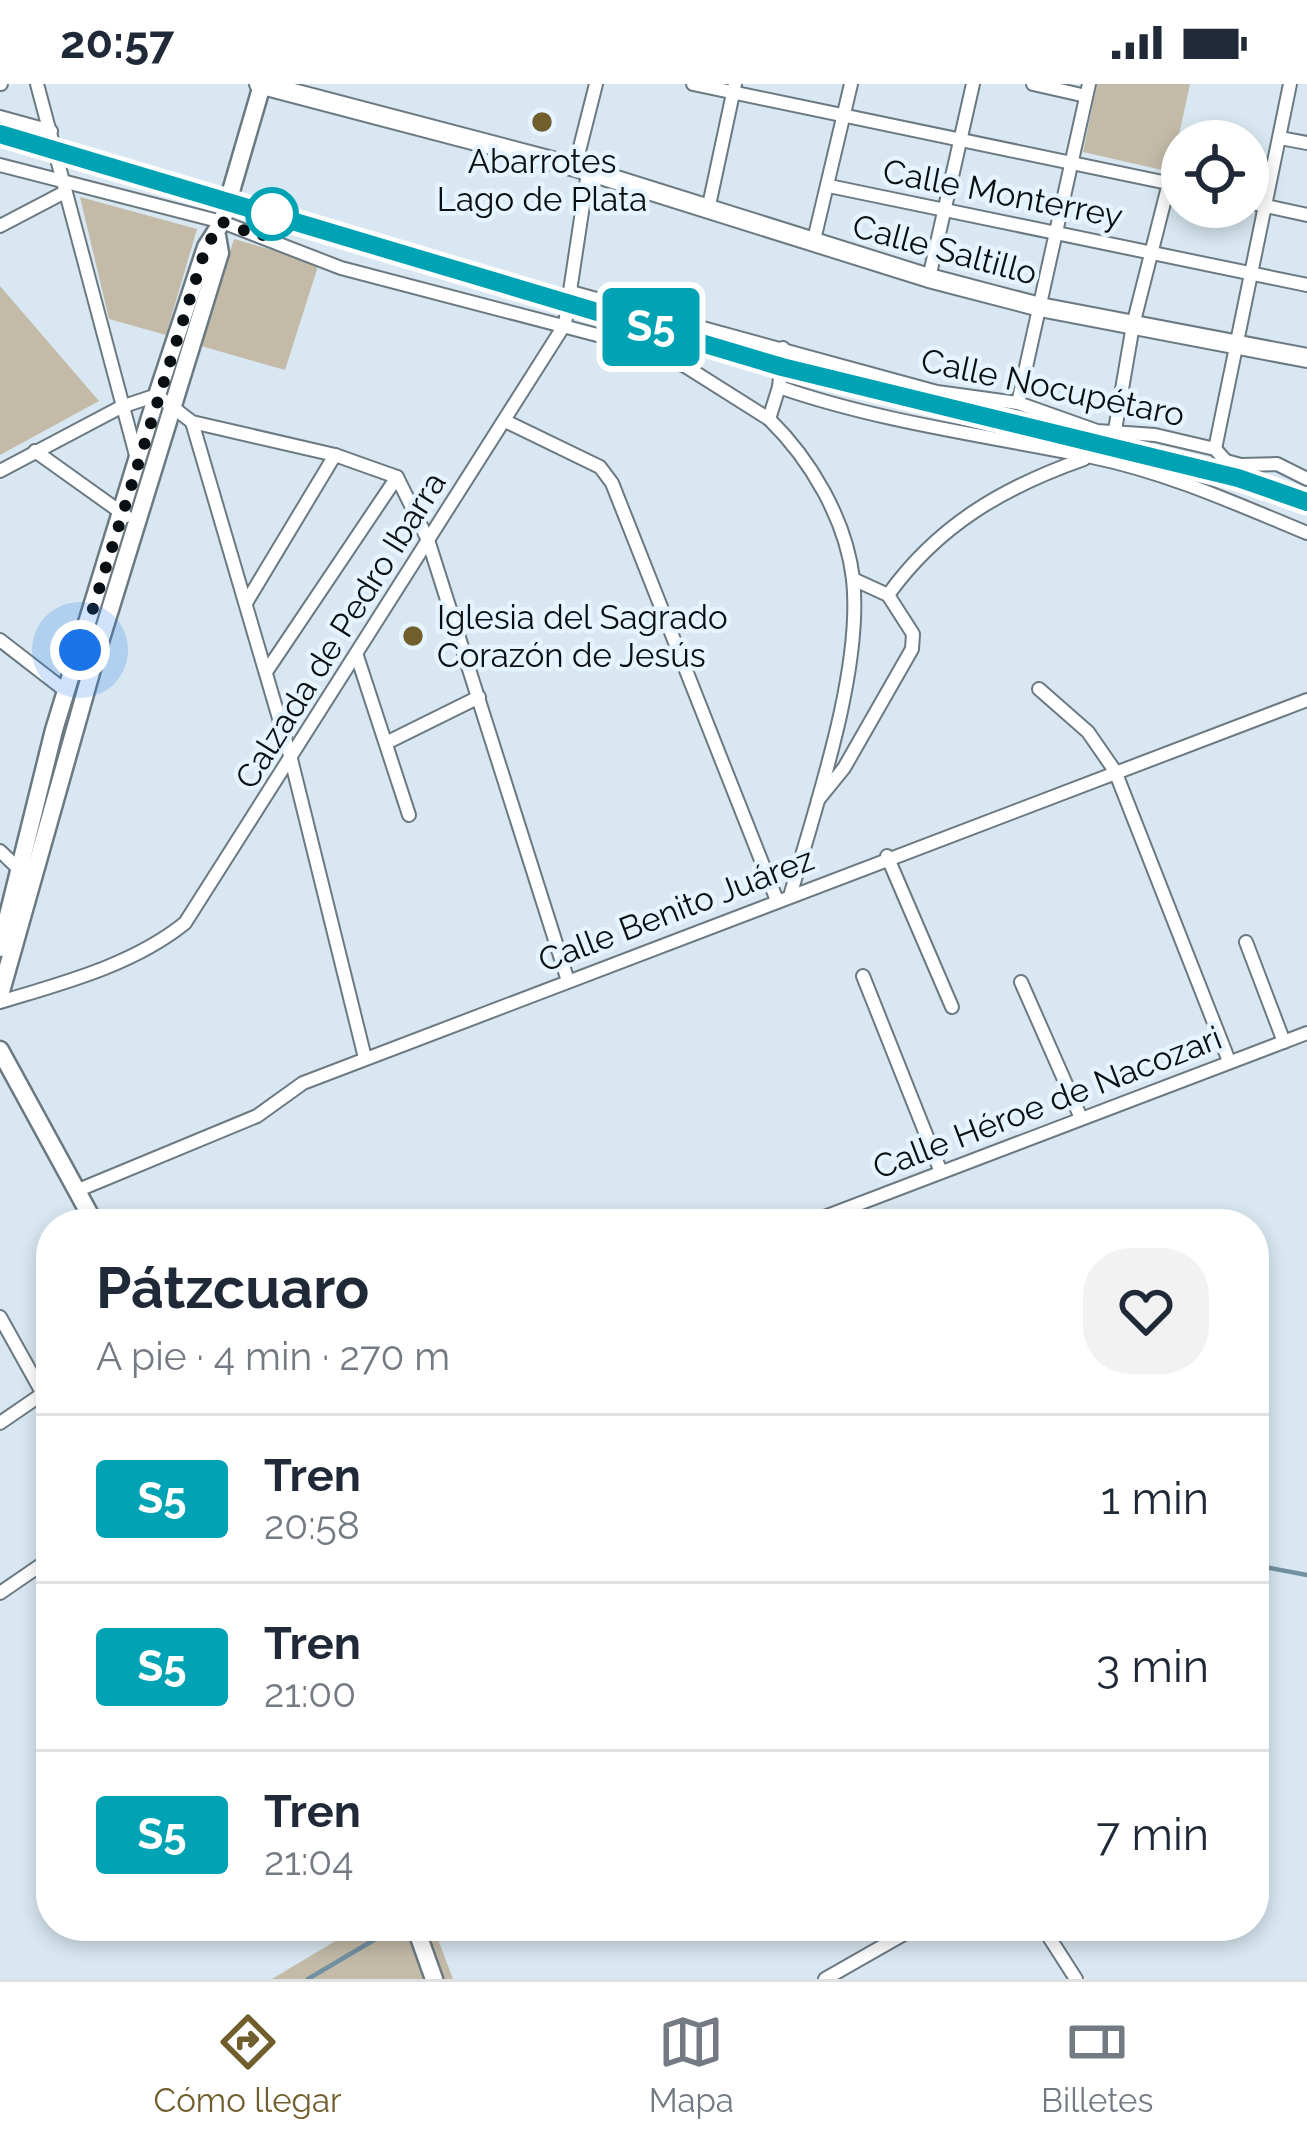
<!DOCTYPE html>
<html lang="es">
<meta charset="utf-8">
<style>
body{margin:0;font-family:Raleway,sans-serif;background:#f2f2f3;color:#1f2937;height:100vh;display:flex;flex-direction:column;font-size:45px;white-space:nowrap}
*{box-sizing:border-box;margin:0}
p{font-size:39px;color:#747a83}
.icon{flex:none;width:66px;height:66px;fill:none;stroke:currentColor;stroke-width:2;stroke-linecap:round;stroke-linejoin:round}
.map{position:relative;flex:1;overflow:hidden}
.sheet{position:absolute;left:36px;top:1125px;width:1233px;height:732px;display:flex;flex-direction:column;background:#fff;border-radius:48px;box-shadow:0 6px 18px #0003}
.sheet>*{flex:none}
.badge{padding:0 24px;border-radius:9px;font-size:42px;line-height:78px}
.controls{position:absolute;left:1161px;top:36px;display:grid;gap:24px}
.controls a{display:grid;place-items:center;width:108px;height:108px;border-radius:50%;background:#fff;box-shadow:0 6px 18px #0003;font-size:60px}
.you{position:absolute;width:60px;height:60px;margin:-30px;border:9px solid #fff;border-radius:50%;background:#1a73e8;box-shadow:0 0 0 18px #1a73e833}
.map>.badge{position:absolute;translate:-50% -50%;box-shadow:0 0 0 6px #fff}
.round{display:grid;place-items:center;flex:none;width:126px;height:126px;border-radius:48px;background:#f2f2f3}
.overview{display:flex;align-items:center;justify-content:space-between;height:204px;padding:0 60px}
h1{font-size:57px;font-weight:700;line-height:90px}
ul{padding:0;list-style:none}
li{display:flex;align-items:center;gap:36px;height:168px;padding:0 60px;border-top:3px solid #e0e1e3}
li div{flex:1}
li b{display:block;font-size:45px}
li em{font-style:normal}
li .badge{min-width:132px;font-weight:700;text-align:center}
.status{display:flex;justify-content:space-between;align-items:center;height:84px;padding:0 60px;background:#fff;direction:ltr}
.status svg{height:33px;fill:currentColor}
.dock{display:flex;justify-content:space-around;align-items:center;height:168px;border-top:3px solid #e0e1e3;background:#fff;font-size:33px;color:#747a83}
.dock a{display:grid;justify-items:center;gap:6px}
.dock .selected{color:#715e2d}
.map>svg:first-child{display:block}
.green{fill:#c3bba8}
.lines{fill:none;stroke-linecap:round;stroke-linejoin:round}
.stream{stroke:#7390a2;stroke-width:4.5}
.street-casing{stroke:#6b7982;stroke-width:16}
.secondary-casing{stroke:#6b7982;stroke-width:21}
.primary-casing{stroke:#6b7982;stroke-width:22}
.street{stroke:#fff;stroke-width:12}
.secondary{stroke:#fff;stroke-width:16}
.primary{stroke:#fff;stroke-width:18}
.rail{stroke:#747f85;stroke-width:4.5;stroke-dasharray:15 15;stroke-linecap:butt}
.line-casing{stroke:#fff;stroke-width:27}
.line{stroke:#00a3b4;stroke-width:18}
.walk{stroke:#090f12;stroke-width:12;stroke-dasharray:0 21.6}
.poi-dot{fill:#715e2d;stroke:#e5f4fe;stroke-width:4.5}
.stop-dot{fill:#fff;stroke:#00a3b4;stroke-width:6}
.labels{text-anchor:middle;stroke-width:9;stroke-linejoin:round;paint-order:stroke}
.poi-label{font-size:33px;fill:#090f12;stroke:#e5f4fe}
.street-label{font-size:33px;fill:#090f12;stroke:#e5f4fe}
</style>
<div class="status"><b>20:57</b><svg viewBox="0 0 49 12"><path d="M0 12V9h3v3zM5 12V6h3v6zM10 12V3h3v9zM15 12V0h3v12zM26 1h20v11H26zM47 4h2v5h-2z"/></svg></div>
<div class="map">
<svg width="1307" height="1895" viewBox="0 0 1307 1895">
<rect width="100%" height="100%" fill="#d8e7f1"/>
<g class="green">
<polygon points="1097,0 1190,0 1171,88 1083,68"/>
<polygon points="80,113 197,145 166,251 109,235"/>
<polygon points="234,155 319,179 285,286 201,262"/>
<polygon points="0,202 99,317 0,371"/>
<polygon points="348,1842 433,1842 453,1895 272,1895 347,1850"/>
</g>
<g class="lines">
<g class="stream">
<polyline points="1254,1481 1307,1491"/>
<polyline points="308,1895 396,1843"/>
</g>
<defs>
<g id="street">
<polyline points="0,0 1,0"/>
<polyline points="37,0 137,375"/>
<polyline points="693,0 1182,102"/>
<polyline points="1033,0 1086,12"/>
<polyline points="0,33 51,47"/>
<polyline points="1280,54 1307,59"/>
<polyline points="0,81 222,138 341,184 624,258 685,282 769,335"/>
<polyline points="575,83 596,0"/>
<polyline points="829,102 1307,201"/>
<polyline points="1248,118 1307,131"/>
<polyline points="708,126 735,0"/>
<polyline points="0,142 63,109"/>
<polyline points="813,160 851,0"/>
<polyline points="929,194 973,0"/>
<polyline points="571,208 937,308 1018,319 1097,347 1155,351 1215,365 1226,377 1241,381 1277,380 1307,395"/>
<path d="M 783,264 L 779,303 L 769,335 C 810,375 846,435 853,495 C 863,585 816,721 791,809"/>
<path d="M 779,303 C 880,338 988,352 1092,373 C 1166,388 1237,420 1307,449"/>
<polyline points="1018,319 1089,0"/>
<polyline points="505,337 600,383 612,399 776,814"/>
<polyline points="192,338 291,675 365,974"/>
<polyline points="1115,346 1133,241 1169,99"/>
<polyline points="1215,365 1290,0"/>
<polyline points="35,367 126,432"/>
<polyline points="0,387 121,323 157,311 192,338 335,371 397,393 428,456 568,897"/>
<polyline points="853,495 888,511"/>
<path d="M 888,511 C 938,441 1004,403 1084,375"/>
<polyline points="246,519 335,371"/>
<polyline points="0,556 67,608"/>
<polyline points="357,572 409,731"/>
<polyline points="266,588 397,393"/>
<polyline points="1039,605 1088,648 1115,687 1229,977"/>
<polyline points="386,659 479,613"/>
<polyline points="818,716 844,684 912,565 913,550 888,511"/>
<polyline points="0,767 24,790"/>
<polyline points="887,772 952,923"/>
<polyline points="1246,858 1284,958"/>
<polyline points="863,892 941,1088"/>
<polyline points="1021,898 1081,1034"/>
<path d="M 0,918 C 63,899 133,881 185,839 L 565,240 L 588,88"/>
<polyline points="76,1107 257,1032 303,999 1307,616"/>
<polyline points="806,1140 1307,949"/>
<polyline points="0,1233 43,1310"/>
<polyline points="0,1339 51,1304"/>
<polyline points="0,1509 51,1474"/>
<polyline points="1042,1842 1076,1895"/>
<polyline points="825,1895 918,1842"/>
</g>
<g id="secondary">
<polyline points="0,864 54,646 157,311 206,163 222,138 262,1"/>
<polyline points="0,911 96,571 220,169 217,152"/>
<polyline points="0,966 95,1140"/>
<polyline points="415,1842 434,1895"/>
</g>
<polyline id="primary" points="259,0 575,83 929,194 1040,223 1307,274"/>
</defs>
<use href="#street" class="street-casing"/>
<use href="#secondary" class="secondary-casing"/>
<use href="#primary" class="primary-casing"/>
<use href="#street" class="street"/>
<use href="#secondary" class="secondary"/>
<use href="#primary" class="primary"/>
<polyline class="rail" points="0,50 782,282 1237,395 1307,418"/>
</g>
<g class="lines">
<defs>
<polyline id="line" points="0,50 782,283 1238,394 1307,418"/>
</defs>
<use href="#line" class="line-casing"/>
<use href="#line" class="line"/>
<polyline class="walk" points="80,566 206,163 222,138 262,153 272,130"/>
</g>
<g class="poi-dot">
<circle cx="542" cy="38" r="12"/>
<circle cx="413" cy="552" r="12"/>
</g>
<circle class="stop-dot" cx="272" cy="130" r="24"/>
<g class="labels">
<g class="poi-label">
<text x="542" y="89">Abarrotes<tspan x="542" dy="38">Lago de Plata</tspan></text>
<text x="437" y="545" text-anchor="start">Iglesia del Sagrado<tspan x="437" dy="38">Corazón de Jesús</tspan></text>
</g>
<g class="street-label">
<text transform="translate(1003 109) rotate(11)" y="12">Calle Monterrey</text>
<text transform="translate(945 165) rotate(15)" y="12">Calle Saltillo</text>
<text transform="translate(1053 303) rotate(12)" y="12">Calle Nocupétaro</text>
<text transform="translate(340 546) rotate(-58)" y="12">Calzada de Pedro Ibarra</text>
<text transform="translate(676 825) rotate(-21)" y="12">Calle Benito Juárez</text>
<text transform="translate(1047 1018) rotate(-21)" y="12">Calle Héroe de Nacozari</text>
</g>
</g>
</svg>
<div class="controls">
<a><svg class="icon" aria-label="locate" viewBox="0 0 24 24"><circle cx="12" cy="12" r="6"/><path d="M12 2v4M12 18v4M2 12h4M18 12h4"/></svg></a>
</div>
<div class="you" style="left:80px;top:566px"></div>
<b class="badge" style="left:651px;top:243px;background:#00a3b4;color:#fff">S5</b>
<section class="sheet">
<div class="overview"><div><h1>Pátzcuaro</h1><p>A pie · 4 min · 270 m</p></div><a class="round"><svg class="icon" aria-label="heart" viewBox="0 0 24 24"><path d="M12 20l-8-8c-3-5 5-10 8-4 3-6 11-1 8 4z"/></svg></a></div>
<ul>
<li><span class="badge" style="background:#00a3b4;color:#fff">S5</span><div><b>Tren</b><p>20:58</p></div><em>1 min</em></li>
<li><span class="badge" style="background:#00a3b4;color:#fff">S5</span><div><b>Tren</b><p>21:00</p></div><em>3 min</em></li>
<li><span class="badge" style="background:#00a3b4;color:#fff">S5</span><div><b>Tren</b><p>21:04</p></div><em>7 min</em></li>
</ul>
</section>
</div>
<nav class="dock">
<a class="selected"><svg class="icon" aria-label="directions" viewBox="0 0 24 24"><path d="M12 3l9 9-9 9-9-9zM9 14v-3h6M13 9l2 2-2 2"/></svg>Cómo llegar</a>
<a><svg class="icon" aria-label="map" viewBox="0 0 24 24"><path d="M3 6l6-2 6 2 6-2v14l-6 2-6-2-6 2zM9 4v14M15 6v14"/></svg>Mapa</a>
<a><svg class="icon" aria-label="tickets" viewBox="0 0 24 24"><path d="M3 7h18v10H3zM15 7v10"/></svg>Billetes</a>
</nav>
